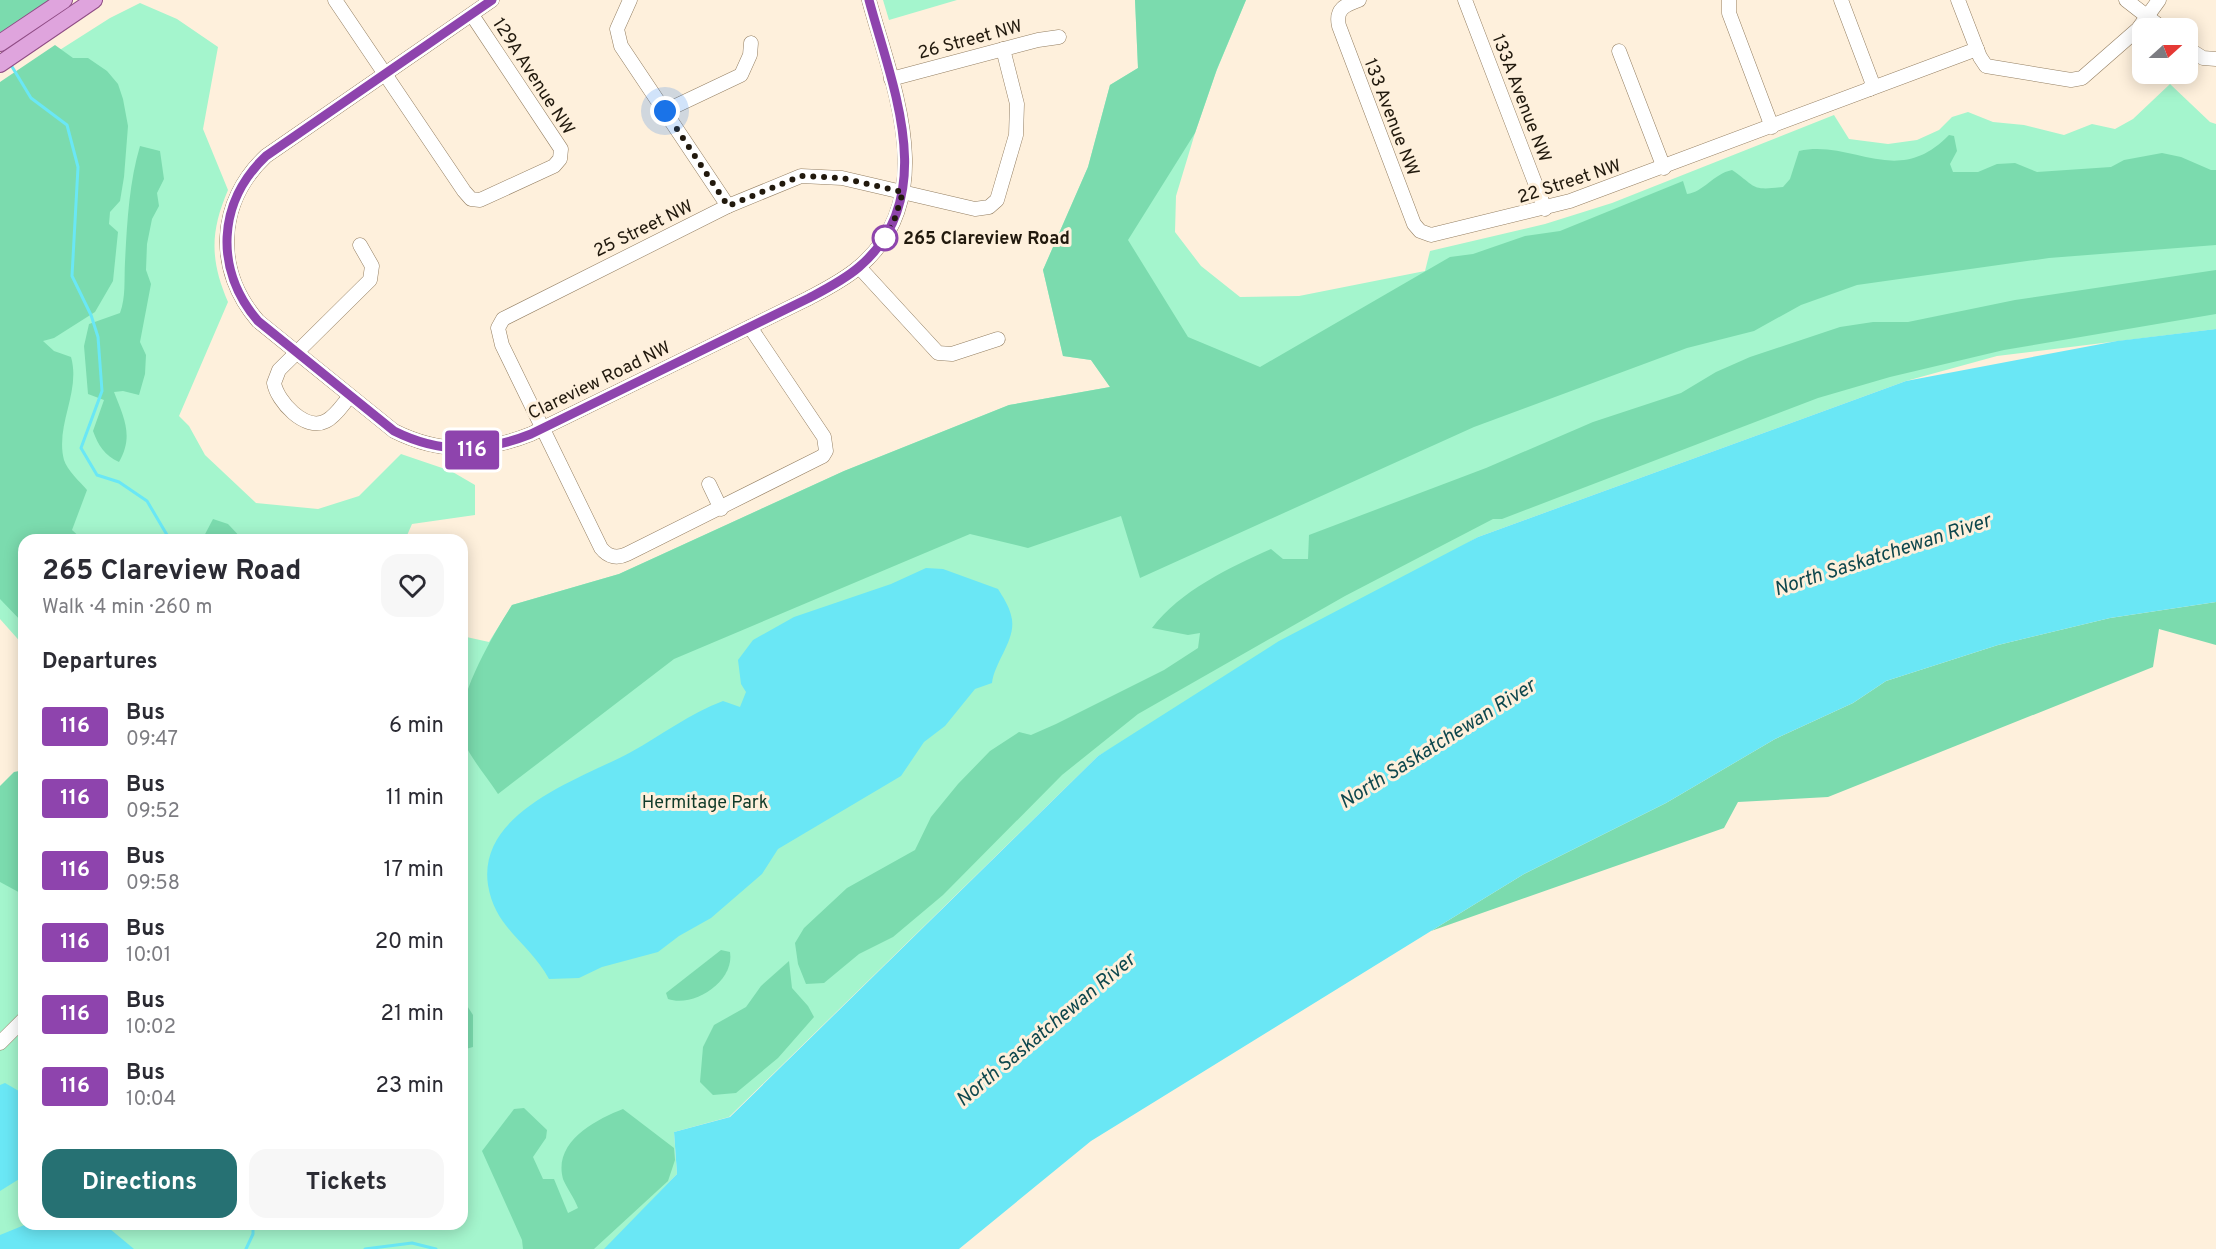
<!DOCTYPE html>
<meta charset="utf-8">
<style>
body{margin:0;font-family:Overpass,sans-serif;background:#f7f7f7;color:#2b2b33;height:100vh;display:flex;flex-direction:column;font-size:22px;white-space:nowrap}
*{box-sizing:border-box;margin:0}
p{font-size:20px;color:#7c7c81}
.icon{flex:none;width:33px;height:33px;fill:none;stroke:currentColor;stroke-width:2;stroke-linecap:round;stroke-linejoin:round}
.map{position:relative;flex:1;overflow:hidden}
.panel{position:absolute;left:18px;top:534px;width:450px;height:696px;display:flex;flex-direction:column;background:#fff;border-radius:18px;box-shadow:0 3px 15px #0003}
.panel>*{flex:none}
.badge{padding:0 12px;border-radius:4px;font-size:21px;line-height:39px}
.needle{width:39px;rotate:69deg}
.buttons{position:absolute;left:2132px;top:18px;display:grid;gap:12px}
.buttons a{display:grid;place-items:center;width:66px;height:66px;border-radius:12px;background:#fff;box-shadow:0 3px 15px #0003;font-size:30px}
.you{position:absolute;width:30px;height:30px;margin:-15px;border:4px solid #fff;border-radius:50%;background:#1a73e8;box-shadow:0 0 0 9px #1a73e833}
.map>.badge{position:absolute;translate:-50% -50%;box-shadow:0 0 0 3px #fff}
h2{padding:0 24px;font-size:22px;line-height:54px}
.round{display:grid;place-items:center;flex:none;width:63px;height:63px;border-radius:18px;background:#f7f7f7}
.head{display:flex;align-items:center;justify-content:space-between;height:102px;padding:0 24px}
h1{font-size:28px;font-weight:700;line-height:45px}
.action{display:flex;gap:12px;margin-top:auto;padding:12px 24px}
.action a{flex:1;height:69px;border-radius:18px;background:#267173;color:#fff;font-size:24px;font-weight:700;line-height:69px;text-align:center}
.action a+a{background:#f7f7f7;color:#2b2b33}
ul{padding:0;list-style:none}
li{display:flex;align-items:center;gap:18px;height:72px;padding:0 24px}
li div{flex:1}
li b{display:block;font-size:22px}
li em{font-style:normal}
li .badge{min-width:66px;font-weight:700;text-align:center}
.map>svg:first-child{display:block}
.green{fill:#a4f5cd}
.forest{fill:#7bdbae}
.water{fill:#6ae7f5}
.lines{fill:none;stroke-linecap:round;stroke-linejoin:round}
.stream{stroke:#6ae7f5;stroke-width:3}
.minor-casing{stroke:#947f62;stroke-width:15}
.major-casing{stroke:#8f4c85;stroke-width:18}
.minor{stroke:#fff;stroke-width:14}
.major{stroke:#dfa4dd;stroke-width:16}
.line-casing{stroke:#fff;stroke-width:14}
.line{stroke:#8e44ad;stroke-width:9}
.walk{stroke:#21190d;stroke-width:6;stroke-dasharray:0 10.8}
.stop-dot{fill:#fff;stroke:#8e44ad;stroke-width:3}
.labels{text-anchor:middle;stroke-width:6;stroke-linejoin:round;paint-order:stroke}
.street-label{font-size:18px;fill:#21190d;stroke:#fef0dc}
.stop-label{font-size:18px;font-weight:bold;fill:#21190d;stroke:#fef0dc;text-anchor:start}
.park-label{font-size:18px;fill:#103b29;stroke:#fef0dc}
.water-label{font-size:20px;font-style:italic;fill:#0e474d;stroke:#fef0dc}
</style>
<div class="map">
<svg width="2216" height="1249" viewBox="0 0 2216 1249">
<rect width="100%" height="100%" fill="#fef0dc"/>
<g class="green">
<polygon points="883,0 957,0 889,20"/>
<polygon points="1135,0 1246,0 1216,72 1195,133 1176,196 1175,232 1201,266 1240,297 1299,296 1425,271 1430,251 1545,224 1612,203 1834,115 1849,139 1888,144 1917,140 1939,130 1952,117 1968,112 1993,122 2024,125 2064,135 2092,124 2115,129 2133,119 2170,84 2210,122 2216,124 2216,329 1997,356 1906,381 1478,537 1098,756 729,1117 674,1132 677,1174 606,1249 0,1249 0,796 20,770 24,770 24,1224 462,1224 462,636 489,642 512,605 619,574 844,471 1009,405 1110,387 1091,360 1063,356 1043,270 1088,167 1110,85 1138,68"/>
<path d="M 140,3 L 177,19 L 218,47 L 203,129 L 228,190 C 210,232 210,260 228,302 L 179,416 L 189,426 L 205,455 L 256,503 L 318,509 L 359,496 L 401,454 L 451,471 L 475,485 L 475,515 L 412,524 L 405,540 L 24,540 L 24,646 L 0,619 L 0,88 L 110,18 Z"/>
</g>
<g class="forest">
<polygon points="0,0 52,0 0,33"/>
<path d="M 1135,0 L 1246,0 L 1217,69 L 1195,133 L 1128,240 L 1188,337 L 1260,367 L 1450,257 L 1473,254 L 1525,236 L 1560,231 L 1683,181 L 1687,194 C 1704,192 1713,174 1732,170 C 1757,187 1750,191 1783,187 L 1790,179 L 1799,151 C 1853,139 1897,189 1949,135 L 1954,136 L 1957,151 L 1950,164 L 1953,172 L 1978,172 L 1997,164 L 2015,163 L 2037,172 L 2111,167 L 2124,160 L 2162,153 L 2181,157 L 2211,170 L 2216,170 L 2216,245 L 2049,258 L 1857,285 L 1801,305 L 1754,331 L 1687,348 L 1474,427 L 1140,578 L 1121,516 L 1028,548 L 970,534 L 674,659 L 498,794 C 487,777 471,759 463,740 C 449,707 494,633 512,605 L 619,574 L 844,471 L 1009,405 L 1110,387 L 1091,360 L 1063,356 L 1043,270 L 1088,167 L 1110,85 L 1138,68 Z"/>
<path d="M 55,45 L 73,58 L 88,58 L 107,71 L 118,84 L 123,99 L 128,126 L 124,177 L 120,201 L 110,212 L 109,224 L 118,232 L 113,281 L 95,312 L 54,338 L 43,341 L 54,351 L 71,357 C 81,392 55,425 64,460 C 67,470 80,482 87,490 L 72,530 L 83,540 L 24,540 L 24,624 L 0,599 L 0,82 Z"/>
<path d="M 140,146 L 160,151 L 164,179 L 157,193 L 159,206 L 152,219 L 147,244 L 146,270 L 151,284 L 140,342 L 146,355 L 145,374 L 139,395 L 123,391 L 114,392 C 124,418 134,436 119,462 C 105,456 98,445 93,431 L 104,400 L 88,394 L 84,346 L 89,324 L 120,313 C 126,297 124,280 125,262 C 127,224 129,183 140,146 Z"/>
<path d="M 2216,270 L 2216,314 L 2004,350 L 1890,377 L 1818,398 L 1502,519 L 1493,519 L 1345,596 L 1138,714 L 1062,775 L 943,895 L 893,937 L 859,954 L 824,983 L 806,984 L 798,964 L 795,943 L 804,928 L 847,888 L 915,850 L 931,817 L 958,784 L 990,751 L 1019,732 L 1031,735 L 1056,724 L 1164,670 L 1198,648 L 1200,633 L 1188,635 L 1152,628 C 1181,590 1229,568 1271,549 L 1283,559 L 1308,559 L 1309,535 L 1486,468 L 1593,422 L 1681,393 L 1716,372 L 1750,357 L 1840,327 L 1873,322 L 1908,322 L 2015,300 Z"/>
<polygon points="213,519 228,524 243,540 202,540"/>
<polygon points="2216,602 2216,645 2159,629 2153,667 1828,797 1738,802 1724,828 1431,931 1524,874 1666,803 1775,739 1853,703 1886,681 1998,645 2110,618"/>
<polygon points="24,770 24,895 0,882 0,786 14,772"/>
<path d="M 721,950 L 730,952 C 735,981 694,1008 668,999 L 666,993 Z"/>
<polygon points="789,961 792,988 808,1006 814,1017 778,1058 736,1093 713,1095 700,1082 703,1047 714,1025 746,1007 761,986"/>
<polygon points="462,998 473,1015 473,1047 462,1050"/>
<path d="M 524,1108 L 547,1130 L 546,1138 L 533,1157 L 543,1179 L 554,1179 L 568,1213 L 578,1208 C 575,1199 565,1185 563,1179 C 553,1142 595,1120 623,1109 L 674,1148 L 675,1160 L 668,1181 L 594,1249 L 523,1249 L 522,1240 L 482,1151 L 514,1109 Z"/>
</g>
<g class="water">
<polygon points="2216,329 2216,602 2110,618 1998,645 1886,681 1853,703 1775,739 1666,803 1524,874 1431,931 1091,1141 959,1249 604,1249 677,1174 674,1132 730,1117 1098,756 1279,641 1478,537 1906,381 2117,341"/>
<path d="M 926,568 L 943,569 L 998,589 C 1003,597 1009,606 1011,615 C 1018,638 995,660 992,683 L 975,689 L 945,726 L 924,742 L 901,776 L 778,849 L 762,874 L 711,918 L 679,936 L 658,952 L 602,967 L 579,978 L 549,979 C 529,942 495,929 488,885 C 477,811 581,779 631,752 C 662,735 690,713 723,701 L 740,707 L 746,692 L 741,684 L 738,660 L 753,640 L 794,617 L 891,584 Z"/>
<polygon points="5,1083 24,1094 24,1176 0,1191 0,1085"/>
<polygon points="27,1224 104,1224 134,1249 0,1249 0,1235"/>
</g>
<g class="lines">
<g class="stream">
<polyline points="11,65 31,98 67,125 78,167 72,276 91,315 98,337 102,391 81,448 97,475 119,482 147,501 170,540"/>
<polyline points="246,1249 253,1234 253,1224"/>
<polyline points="365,1249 412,1243 436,1249"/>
</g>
<defs>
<g id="minor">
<polyline points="335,0 464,191 471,199 480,200 554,166 560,159 561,149 472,15"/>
<path d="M 492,0 L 266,156 C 217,202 214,270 258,321 L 394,431 C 440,454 483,453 531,434 L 809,298 C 826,289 844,280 859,267 C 942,197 892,85 869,0"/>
<polyline points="630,0 617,29 621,46 728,206"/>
<path d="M 1359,0 C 1345,5 1335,9 1339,26 L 1414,224 L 1420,231 L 1431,235 L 1570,201 L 1977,49"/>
<polyline points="1465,0 1545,209"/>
<polyline points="1729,0 1729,13 1772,127"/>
<polyline points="1841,0 1872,82 1870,89"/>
<polyline points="1958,0 1980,57 1986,66 2071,80 2082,78 2138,29 2159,0"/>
<polyline points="2126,0 2162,28"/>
<polyline points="2187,48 2203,58 2216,59"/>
<polyline points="1619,51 1664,168"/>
<polyline points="891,79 1038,40 1059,37"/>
<polyline points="665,111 741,75 750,55 751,43"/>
<polyline points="859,267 938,353 952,354 998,339"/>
<path d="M 750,327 L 824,437 L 826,451 L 823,456 L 627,554 C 617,559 608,557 601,548 L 502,345 L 498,328 L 503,319 L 728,206 L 801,176 L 842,178 L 975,209 L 989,207 L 997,200 L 1016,135 L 1017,104 L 1003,49"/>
<path d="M 350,396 C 343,404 336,416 326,421 C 305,432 277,401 274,383 L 279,370 L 370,280 L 372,266 L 360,245"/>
<polyline points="709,484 721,509"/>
<polyline points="0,1043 24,1019"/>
</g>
<g id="major">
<polyline points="0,43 64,0"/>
<polyline points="0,64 94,0"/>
</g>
</defs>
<use href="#minor" class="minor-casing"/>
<use href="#major" class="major-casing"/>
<use href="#minor" class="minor"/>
<use href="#major" class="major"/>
</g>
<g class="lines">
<defs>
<path id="line" d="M 492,0 L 266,156 C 217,202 214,270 258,321 L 394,431 C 440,454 483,453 531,434 L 809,298 C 826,289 844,280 859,267 C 941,197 892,86 869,0"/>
</defs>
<use href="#line" class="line-casing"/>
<use href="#line" class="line"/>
<polyline class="walk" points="665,111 728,206 801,176 842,178 903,192 895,218 882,242 885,238"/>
</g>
<circle class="stop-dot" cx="885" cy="238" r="12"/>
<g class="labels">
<g class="street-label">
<text transform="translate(970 39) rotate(-15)" y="6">26 Street NW</text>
<text transform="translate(534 76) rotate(57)" y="6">129A Avenue NW</text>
<text transform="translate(1522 98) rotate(69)" y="6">133A Avenue NW</text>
<text transform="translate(1392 117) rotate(69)" y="6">133 Avenue NW</text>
<text transform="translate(1569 181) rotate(-18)" y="6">22 Street NW</text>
<text transform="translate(643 228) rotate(-26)" y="6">25 Street NW</text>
<text transform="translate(599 380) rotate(-26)" y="6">Clareview Road NW</text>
</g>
<g class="stop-label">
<text x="903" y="244">265 Clareview Road</text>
</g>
<g class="park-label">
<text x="705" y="808">Hermitage Park</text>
</g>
<g class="water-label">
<text transform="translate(1882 554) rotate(-18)" y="7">North Saskatchewan River</text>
<text transform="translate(1437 743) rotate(-32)" y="7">North Saskatchewan River</text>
<text transform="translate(1045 1029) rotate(-40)" y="7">North Saskatchewan River</text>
</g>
</g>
</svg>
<div class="buttons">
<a><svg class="needle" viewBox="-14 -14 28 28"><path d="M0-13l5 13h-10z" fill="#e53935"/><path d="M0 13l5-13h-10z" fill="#7c7c81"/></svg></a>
</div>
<div class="you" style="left:665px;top:111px"></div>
<b class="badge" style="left:472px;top:450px;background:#8e44ad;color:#fff">116</b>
<section class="panel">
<div class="head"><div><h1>265 Clareview Road</h1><p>Walk · 4 min · 260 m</p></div><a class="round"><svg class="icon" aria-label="heart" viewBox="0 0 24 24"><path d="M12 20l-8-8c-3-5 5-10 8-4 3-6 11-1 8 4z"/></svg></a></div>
<h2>Departures</h2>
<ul>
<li><span class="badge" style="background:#8e44ad;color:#fff">116</span><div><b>Bus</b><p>09:47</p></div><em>6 min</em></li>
<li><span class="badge" style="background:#8e44ad;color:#fff">116</span><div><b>Bus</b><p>09:52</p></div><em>11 min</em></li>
<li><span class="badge" style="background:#8e44ad;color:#fff">116</span><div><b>Bus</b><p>09:58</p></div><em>17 min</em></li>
<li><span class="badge" style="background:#8e44ad;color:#fff">116</span><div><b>Bus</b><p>10:01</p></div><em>20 min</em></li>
<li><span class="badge" style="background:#8e44ad;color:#fff">116</span><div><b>Bus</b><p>10:02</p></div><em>21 min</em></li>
<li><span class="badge" style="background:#8e44ad;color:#fff">116</span><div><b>Bus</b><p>10:04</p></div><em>23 min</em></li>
</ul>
<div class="action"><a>Directions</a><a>Tickets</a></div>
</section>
</div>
